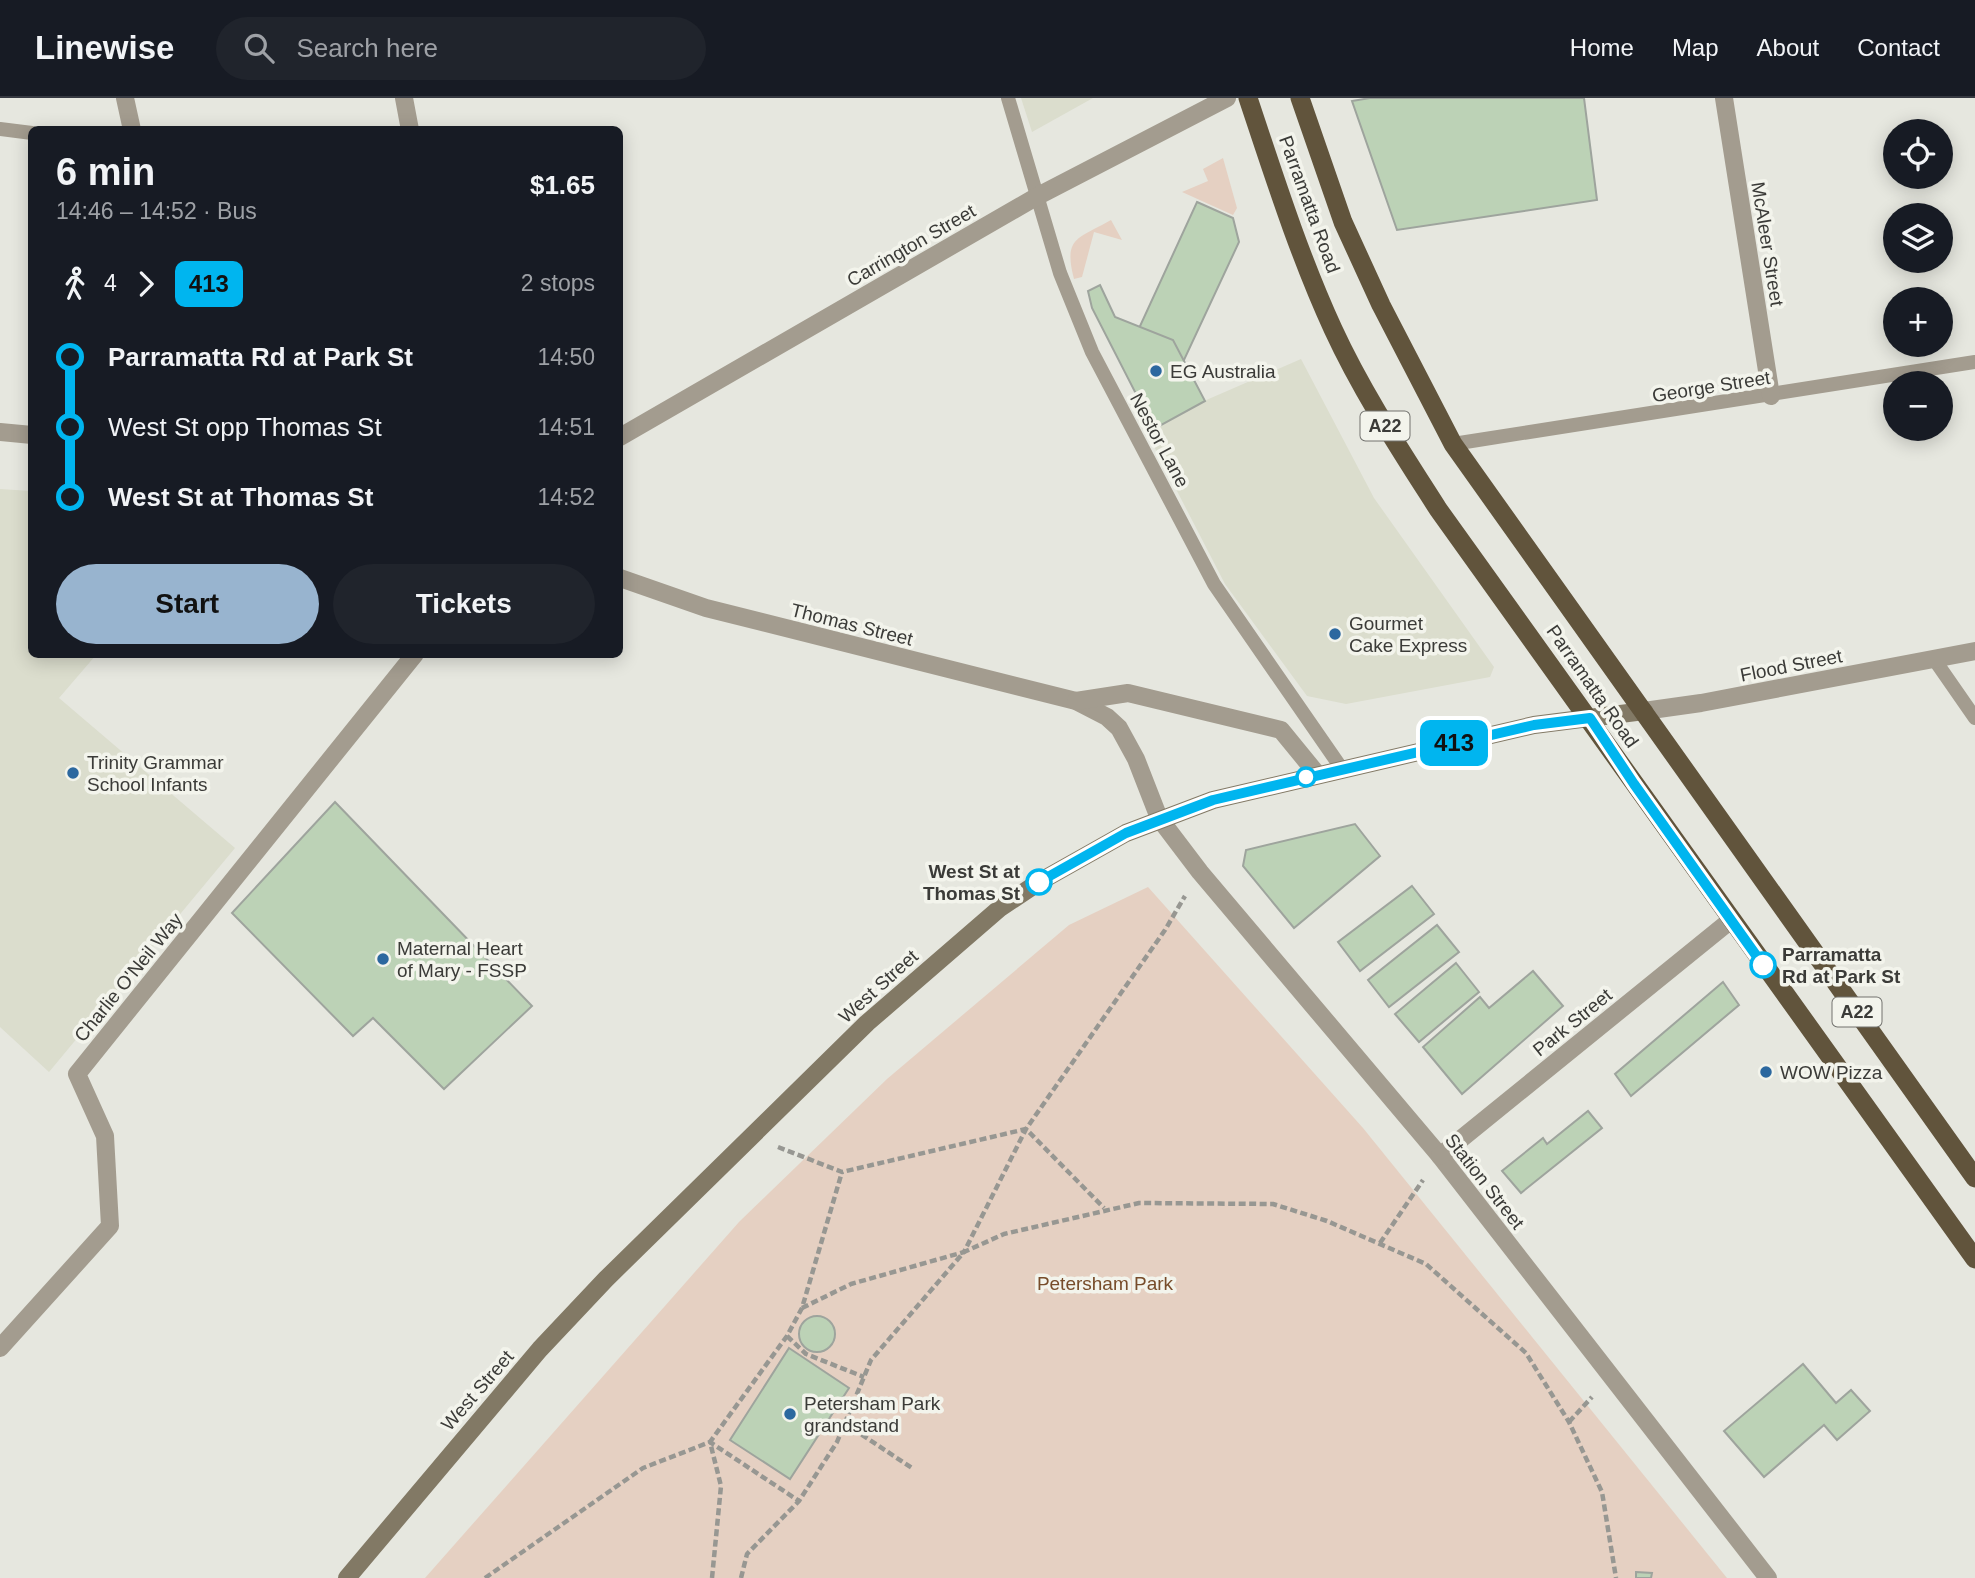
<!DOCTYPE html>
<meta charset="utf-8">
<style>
body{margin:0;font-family:Arial,sans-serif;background:#20242c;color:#f1f3f6;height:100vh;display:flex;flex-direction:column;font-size:26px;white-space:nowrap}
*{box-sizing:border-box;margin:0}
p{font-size:23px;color:#9ea1a6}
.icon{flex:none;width:38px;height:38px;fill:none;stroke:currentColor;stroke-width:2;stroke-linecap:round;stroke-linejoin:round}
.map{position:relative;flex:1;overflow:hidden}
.details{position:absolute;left:28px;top:28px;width:595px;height:532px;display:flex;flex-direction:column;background:#171b24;border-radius:10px;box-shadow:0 4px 18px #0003}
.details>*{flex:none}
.badge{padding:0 14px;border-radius:10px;font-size:24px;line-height:46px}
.fabs{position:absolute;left:1883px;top:21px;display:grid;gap:14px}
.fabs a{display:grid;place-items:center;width:70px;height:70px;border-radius:50%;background:#171b24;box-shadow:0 4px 18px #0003;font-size:35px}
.map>.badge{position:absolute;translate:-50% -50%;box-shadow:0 0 0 4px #fff}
.legs{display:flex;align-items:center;gap:10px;height:77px;padding:0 28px;font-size:23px}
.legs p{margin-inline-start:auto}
.overview{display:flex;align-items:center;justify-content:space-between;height:119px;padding:0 28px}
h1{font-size:38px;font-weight:700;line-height:52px}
.button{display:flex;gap:14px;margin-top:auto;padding:14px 28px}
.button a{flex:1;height:80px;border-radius:42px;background:#98b4cf;color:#111;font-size:28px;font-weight:700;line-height:80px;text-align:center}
.button a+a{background:#20242c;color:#f1f3f6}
ul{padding:0 28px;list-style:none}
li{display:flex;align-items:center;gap:24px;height:70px;font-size:26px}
li i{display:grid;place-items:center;width:10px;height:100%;margin:0 9px;background:currentColor}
li i::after{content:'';width:18px;height:18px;margin:-9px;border:5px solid;border-radius:50%;background:#171b24}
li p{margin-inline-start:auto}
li:first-child i{background:linear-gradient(#0000 50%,currentColor 0)}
li:last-child i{background:linear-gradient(currentColor 50%,#0000 0)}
header{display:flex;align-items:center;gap:42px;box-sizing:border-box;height:98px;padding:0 35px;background:#171b24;border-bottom:2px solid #363941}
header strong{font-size:33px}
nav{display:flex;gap:38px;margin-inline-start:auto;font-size:24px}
.search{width:490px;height:63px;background:#20242c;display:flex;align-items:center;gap:18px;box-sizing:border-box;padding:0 24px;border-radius:38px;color:#9ea1a6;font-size:26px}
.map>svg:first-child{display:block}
.built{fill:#dbddcd}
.green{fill:#e5d0c2}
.building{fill:#bcd2b6;stroke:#9ea49d;stroke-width:2}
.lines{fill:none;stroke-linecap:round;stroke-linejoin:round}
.path{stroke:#979792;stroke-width:4.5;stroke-dasharray:7 3.5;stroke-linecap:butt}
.service{stroke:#a39c8f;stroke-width:14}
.minor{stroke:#a39c8f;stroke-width:18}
.tertiary{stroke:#a39c8f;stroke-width:18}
.secondary{stroke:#827965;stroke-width:18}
.trunk{stroke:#61543c;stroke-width:19}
.line-1-casing{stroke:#fff;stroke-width:16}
.line-1{stroke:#00b5ef;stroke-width:10}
.poi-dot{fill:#2c689f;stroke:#f3f4ec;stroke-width:2.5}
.stop-1-dot{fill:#fff;stroke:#00b5ef;stroke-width:3.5}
.labels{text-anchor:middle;stroke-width:7;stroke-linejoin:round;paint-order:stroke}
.shield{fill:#f3f4ec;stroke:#72726e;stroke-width:2}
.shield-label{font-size:18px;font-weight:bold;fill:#3b3b38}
.street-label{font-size:19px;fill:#3b3b38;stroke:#f3f4ec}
.poi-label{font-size:19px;fill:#3b3b38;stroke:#f3f4ec;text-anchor:start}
.stop-label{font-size:19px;font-weight:bold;fill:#3b3b38;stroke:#f3f4ec;text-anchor:end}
.park-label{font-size:19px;fill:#774c2a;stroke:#f3f4ec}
</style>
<header>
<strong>Linewise</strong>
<div class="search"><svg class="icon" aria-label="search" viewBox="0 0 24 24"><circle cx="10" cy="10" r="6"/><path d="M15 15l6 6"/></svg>Search here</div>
<nav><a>Home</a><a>Map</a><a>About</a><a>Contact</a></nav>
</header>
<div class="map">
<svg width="1975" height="1480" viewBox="0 0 1975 1480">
<rect width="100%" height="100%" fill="#e6e7df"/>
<g class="built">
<polygon points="1021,0 1093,0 1032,34"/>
<polygon points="1301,261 1374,400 1494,569 1490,579 1346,606 1307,598 1225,486 1144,329"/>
<polygon points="0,391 31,393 32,556 96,557 59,600 235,750 49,974 0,929"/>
</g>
<g class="green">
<polygon points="1223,60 1237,110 1233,117 1182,94 1208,83 1203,71"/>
<path d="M 1111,122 L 1122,142 L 1094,134 L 1082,179 L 1074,181 C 1063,139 1078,141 1111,122 Z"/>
<polygon points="1148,789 1363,1030 1727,1480 425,1480 739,1124 887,981 1069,827"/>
</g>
<g class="building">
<polygon points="1370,0 1584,0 1597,102 1397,132 1352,3"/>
<polygon points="1197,104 1233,120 1239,144 1184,262 1135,239"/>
<polygon points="1100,187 1115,219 1173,242 1205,303 1154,331 1092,210 1088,193"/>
<polygon points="335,704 532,908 444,991 373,920 353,938 232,815"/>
<polygon points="1355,726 1380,758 1294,830 1243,768 1246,752"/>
<polygon points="1412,788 1434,816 1360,873 1338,844"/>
<polygon points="1437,827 1459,854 1389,909 1368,882"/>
<polygon points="1456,865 1479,894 1419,944 1395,916"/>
<polygon points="1533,873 1563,908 1462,996 1423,949 1480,899 1489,910"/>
<polygon points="1723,884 1739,907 1631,998 1615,976"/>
<polygon points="1588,1013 1602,1030 1521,1095 1502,1073 1543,1040 1547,1046"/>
<circle cx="817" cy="1236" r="18"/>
<polygon points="789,1250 849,1290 790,1381 730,1342"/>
<polygon points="1803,1266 1836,1305 1851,1292 1870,1313 1837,1342 1824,1327 1764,1379 1724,1333"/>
<polygon points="1636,1474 1652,1475 1651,1480 1636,1480"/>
</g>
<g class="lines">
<g class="path">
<polyline points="778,1049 842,1074 1026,1031 1104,1110"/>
<polyline points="1380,1145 1423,1082"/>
<polyline points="802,1210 851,1186 964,1154 1026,1031 1165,832 1185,798"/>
<polyline points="787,1238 806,1256 864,1279"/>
<polyline points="1569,1324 1592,1299"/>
<polyline points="844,1325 912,1370"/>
<polyline points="485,1480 643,1370 710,1344 799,1403"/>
<polyline points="712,1480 721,1388 710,1344 787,1238 802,1210 842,1074"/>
<polyline points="741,1480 747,1456 799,1403 837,1344 871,1262 964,1154 1004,1136 1139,1105 1273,1106 1327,1123 1426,1166 1526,1255 1569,1324 1602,1394 1616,1480"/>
</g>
<g class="service">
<polyline points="1008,0 1060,175 1092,254 1214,486 1342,671"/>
<polyline points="0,31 32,35"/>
<polyline points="1453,346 1975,264"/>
<polyline points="1934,561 1975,620"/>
</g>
<g class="minor">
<polyline points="125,0 132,32"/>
<polyline points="404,0 410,32"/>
<polyline points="1724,0 1771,298"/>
<polyline points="0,334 32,337"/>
<polyline points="620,339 1036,99 1227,0"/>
<polyline points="620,480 706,510 1076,603 1107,619 1119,630 1136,661 1159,720 1200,774 1440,1058 1768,1480"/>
<polyline points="1076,603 1128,595 1281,632 1317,676"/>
<polyline points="1440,1058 1731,822"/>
<polyline points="0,1250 110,1128 105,1038 77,976 415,556"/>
</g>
<polyline class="tertiary" points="1644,613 1701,605 1975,553"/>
<polyline class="secondary" points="347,1480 540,1251 606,1181 867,925 1000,810 1039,784 1126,735 1213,702 1534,627 1644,613"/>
<g class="trunk">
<path d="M 1248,0 C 1274,78 1299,157 1333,231 C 1362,294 1401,353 1438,411 L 1975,1161"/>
<polyline points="1300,0 1343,124 1381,207 1453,346 1975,1080"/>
</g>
</g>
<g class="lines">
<defs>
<polyline id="line-1" points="1039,784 1126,735 1213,702 1534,627 1590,620 1634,686 1763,867"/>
</defs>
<use href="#line-1" class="line-1-casing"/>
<use href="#line-1" class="line-1"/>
</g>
<g class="poi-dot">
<circle cx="1156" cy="273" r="7"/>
<circle cx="1335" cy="536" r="7"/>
<circle cx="73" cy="675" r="7"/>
<circle cx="383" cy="861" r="7"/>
<circle cx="1766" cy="974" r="7"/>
<circle cx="790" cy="1316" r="7"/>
</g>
<g class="stop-1-dot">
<circle cx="1306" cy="679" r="9"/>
<circle cx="1039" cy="784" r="12"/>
<circle cx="1763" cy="867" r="12"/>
</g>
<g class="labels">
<g class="shield">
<rect x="1360.5" y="313.5" width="49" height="29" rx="5"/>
<rect x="1832.5" y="899.5" width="49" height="29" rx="5"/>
</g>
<g class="shield-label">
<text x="1385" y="334">A22</text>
<text x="1857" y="920">A22</text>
</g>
<g class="street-label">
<text transform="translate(1310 106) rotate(70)" y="7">Parramatta Road</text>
<text transform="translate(1768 146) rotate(81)" y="7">McAleer Street</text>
<text transform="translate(911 147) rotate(-30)" y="7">Carrington Street</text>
<text transform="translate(1711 288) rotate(-9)" y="7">George Street</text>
<text transform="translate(1160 342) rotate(62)" y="7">Nestor Lane</text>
<text transform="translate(852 526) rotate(14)" y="7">Thomas Street</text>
<text transform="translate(1791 567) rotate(-11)" y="7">Flood Street</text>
<text transform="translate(1593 588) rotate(55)" y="7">Parramatta Road</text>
<text transform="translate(128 879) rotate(-51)" y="7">Charlie O'Neil Way</text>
<text transform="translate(878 888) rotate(-42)" y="7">West Street</text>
<text transform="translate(1572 924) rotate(-39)" y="7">Park Street</text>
<text transform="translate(1485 1083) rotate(52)" y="7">Station Street</text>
<text transform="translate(477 1292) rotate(-49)" y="7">West Street</text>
</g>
<g class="poi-label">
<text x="1170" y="280">EG Australia</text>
<text x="1349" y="532">Gourmet<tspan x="1349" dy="22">Cake Express</tspan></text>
<text x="87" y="671">Trinity Grammar<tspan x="87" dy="22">School Infants</tspan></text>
<text x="397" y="857">Maternal Heart<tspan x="397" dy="22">of Mary - FSSP</tspan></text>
<text x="1780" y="981">WOW Pizza</text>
<text x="804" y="1312">Petersham Park<tspan x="804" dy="22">grandstand</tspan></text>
</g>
<g class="stop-label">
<text x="1020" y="780">West St at<tspan x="1020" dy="22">Thomas St</tspan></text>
<text x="1782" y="863" text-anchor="start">Parramatta<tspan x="1782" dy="22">Rd at Park St</tspan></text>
</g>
<g class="park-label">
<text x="1105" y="1192">Petersham Park</text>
</g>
</g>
</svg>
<div class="fabs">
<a><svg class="icon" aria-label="locate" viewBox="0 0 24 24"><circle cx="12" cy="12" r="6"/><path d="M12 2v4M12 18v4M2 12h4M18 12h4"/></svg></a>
<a><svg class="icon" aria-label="layers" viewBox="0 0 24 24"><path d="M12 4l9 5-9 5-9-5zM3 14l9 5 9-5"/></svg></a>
<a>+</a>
<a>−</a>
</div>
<b class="badge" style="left:1454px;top:645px;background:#00b5ef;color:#111">413</b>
<section class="details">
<div class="overview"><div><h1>6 min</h1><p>14:46 – 14:52 · Bus</p></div><b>$1.65</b></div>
<div class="legs"><svg class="icon" aria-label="walk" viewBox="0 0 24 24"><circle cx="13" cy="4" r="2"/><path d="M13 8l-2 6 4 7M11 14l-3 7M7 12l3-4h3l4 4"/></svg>4<svg class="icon" aria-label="forward" viewBox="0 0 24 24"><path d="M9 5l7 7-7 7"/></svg><b class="badge" style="background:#00b5ef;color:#111">413</b><p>2 stops</p></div>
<ul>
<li><i style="color:#00b5ef"></i><b>Parramatta Rd at Park St</b><p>14:50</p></li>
<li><i style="color:#00b5ef"></i><span>West St opp Thomas St</span><p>14:51</p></li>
<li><i style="color:#00b5ef"></i><b>West St at Thomas St</b><p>14:52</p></li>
</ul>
<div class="button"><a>Start</a><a>Tickets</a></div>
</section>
</div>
